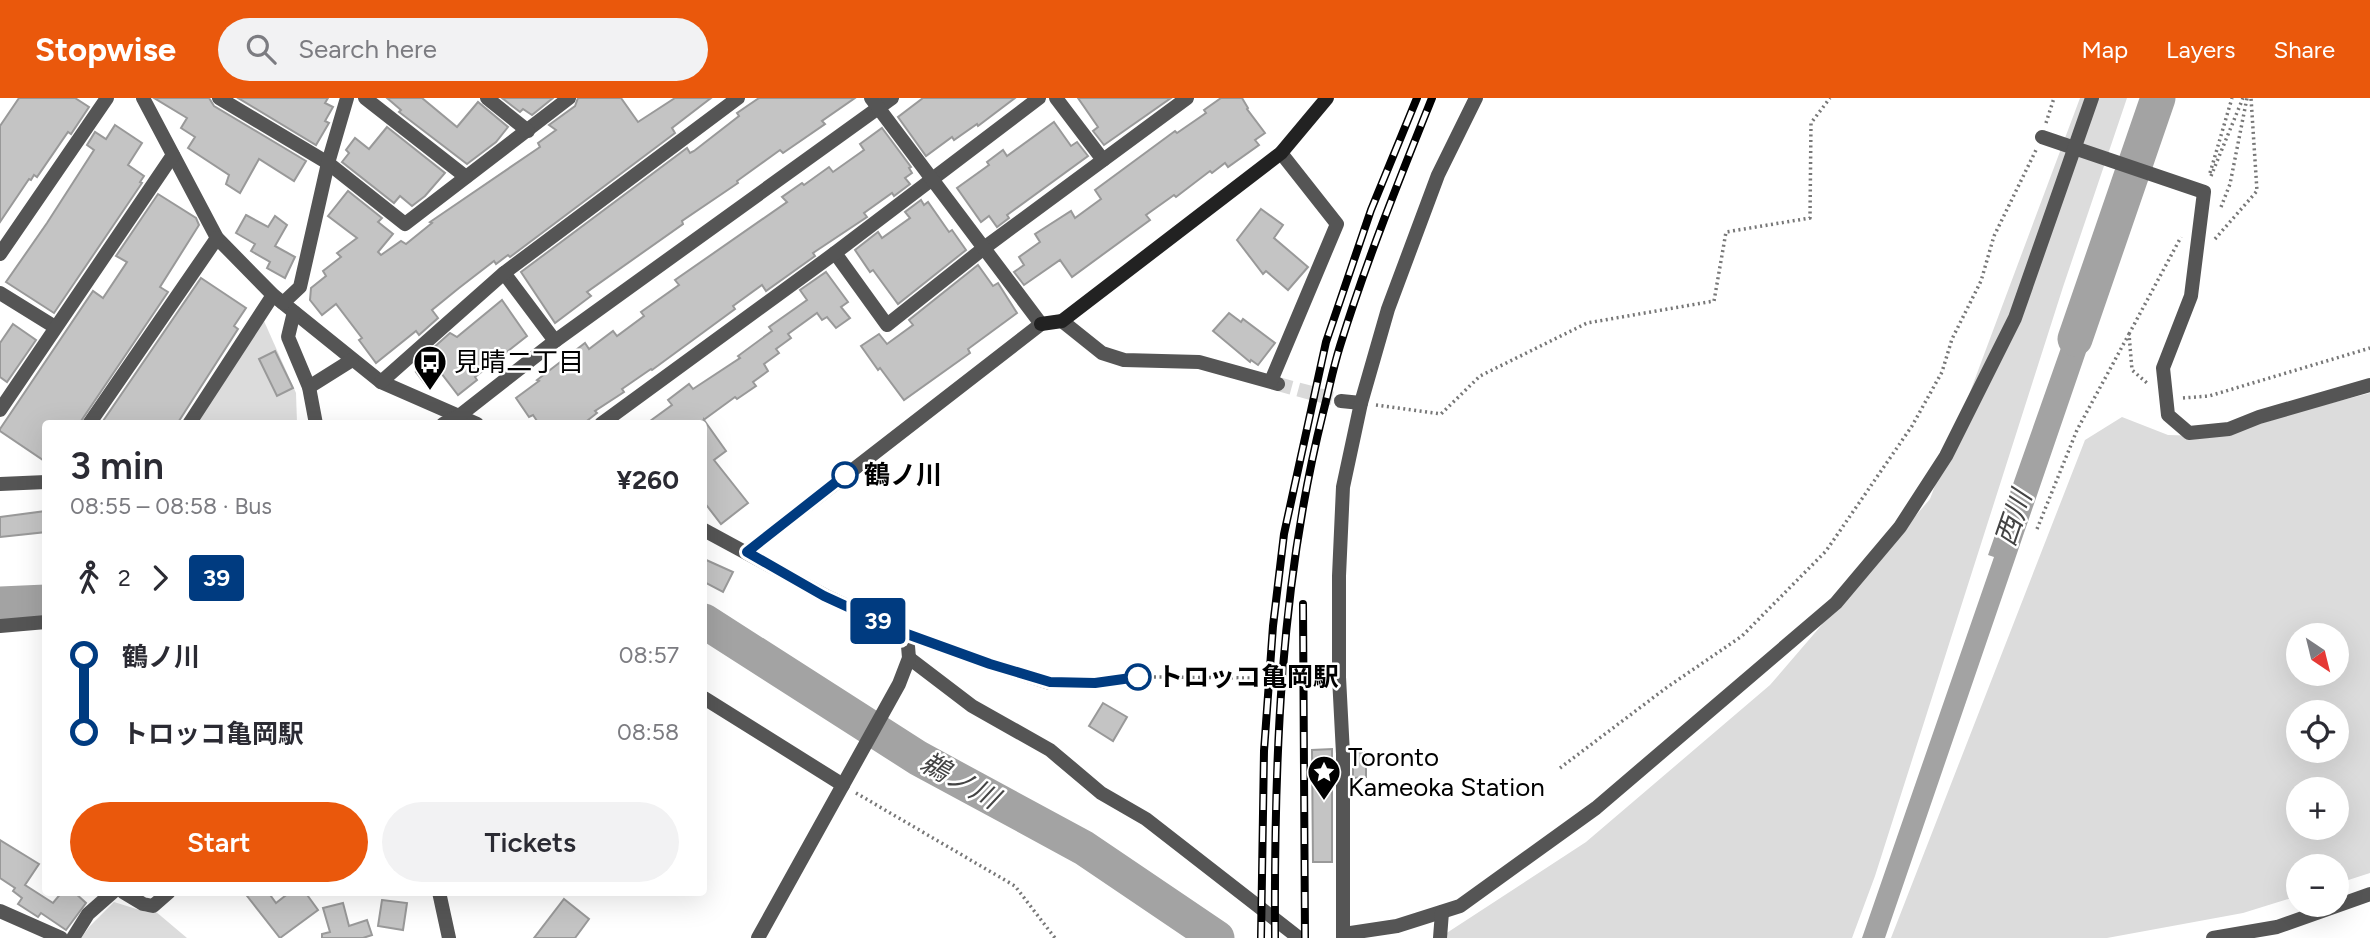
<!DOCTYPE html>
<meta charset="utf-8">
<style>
body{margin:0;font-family:Figtree,"Noto Sans JP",sans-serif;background:#f2f2f3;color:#2b2b33;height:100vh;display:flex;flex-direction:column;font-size:26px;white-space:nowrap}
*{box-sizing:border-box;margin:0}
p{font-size:23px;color:#7c7c81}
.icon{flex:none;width:38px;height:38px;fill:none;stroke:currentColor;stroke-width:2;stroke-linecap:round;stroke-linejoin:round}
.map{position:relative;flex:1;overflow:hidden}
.drawer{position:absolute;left:42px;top:322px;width:665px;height:476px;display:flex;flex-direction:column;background:#fff;border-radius:7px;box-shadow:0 7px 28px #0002}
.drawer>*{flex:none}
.badge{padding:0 14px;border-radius:5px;font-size:24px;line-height:46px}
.needle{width:46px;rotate:145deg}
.controls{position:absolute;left:2286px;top:525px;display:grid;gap:14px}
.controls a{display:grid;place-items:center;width:63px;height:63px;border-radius:50%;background:#fff;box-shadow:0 7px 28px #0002;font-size:35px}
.map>.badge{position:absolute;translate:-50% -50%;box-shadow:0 0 0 4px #fff}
.legs{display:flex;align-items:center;gap:10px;height:77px;padding:0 28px;font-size:23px}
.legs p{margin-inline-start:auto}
.headline{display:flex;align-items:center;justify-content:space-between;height:119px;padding:0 28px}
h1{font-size:38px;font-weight:600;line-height:52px}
.action{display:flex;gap:14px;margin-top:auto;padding:14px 28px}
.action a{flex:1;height:80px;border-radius:42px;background:#ea580c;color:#fff;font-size:28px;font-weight:600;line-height:80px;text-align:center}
.action a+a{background:#f2f2f3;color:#2b2b33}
ul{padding:0 28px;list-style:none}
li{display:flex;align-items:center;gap:24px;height:77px;font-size:26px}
li i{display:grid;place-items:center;width:10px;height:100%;margin:0 9px;background:currentColor}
li i::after{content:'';width:18px;height:18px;margin:-9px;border:5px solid;border-radius:50%;background:#fff}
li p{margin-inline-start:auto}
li:first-child i{background:linear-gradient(#0000 50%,currentColor 0)}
li:last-child i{background:linear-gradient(currentColor 50%,#0000 0)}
header{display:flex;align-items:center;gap:42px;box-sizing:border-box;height:98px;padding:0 35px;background:#ea580c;color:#fff}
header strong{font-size:33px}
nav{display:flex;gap:38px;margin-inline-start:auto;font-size:24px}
.search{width:490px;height:63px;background:#f2f2f3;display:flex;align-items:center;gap:18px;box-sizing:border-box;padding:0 24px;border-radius:38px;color:#7c7c81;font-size:26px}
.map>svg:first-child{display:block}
.green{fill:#dcdcdc;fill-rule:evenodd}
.water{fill:#a3a3a3}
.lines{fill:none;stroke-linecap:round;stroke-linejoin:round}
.river{stroke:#a3a3a3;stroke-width:35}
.building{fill:#c4c4c4;stroke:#999;stroke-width:2}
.street-tunnel{stroke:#d9d9d9;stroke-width:14;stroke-dasharray:14 7;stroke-linecap:butt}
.path{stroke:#777;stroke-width:3.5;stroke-dasharray:2 3.5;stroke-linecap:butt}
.street{stroke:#555;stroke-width:14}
.secondary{stroke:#222;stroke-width:14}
.rail-casing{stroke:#000;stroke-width:8}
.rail{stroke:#fff;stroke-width:5;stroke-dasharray:16;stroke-linecap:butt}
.line-1-casing{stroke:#fff;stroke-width:16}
.line-1{stroke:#003b80;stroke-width:10}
.stop-1-dot{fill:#fff;stroke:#003b80;stroke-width:3.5}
.labels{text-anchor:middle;stroke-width:5;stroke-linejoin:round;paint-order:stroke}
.poi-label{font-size:26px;fill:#000;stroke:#fff;text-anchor:start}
.stop-label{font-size:26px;font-weight:bold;fill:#000;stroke:#fff;text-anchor:start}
.water-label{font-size:28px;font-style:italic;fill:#444;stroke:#fff}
</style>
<header>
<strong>Stopwise</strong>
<div class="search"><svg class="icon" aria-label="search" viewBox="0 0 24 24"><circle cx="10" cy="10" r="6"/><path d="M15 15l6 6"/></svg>Search here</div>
<nav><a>Map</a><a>Layers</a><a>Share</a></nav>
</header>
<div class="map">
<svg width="2370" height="840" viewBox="0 0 2370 840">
<rect width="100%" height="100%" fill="#fff"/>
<g class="green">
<polygon points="2080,0 2127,0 2063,189 1875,778 1852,840 1439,840 1586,744 1770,587 1930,401"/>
<polygon points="264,223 296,295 297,325 192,326"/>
<path d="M 2370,295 L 2370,775 L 2336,786 L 2336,768 L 2298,768 L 2298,798 L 2243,815 L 2107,840 L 1891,840 L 2085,342 L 2122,319 L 2168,337 L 2204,338 ZM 2298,537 L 2336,537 L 2336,576 L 2298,576 ZM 2298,614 L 2336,614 L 2336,653 L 2298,653 ZM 2298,691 L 2336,691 L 2336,730 L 2298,730 Z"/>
<polygon points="114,804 146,814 155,813 187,840 81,840 90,828"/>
</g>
<polygon class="water" points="2081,193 2105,199 1885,840 1862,840 1994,459 1988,457"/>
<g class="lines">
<g class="river">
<polyline points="2075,241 2158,0"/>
<polyline points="0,506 46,504"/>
<polyline points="704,523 918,660 1084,750 1217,840"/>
</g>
</g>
<g class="building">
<polygon points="19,0 75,0 89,9 71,36 68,34 37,79 34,77 31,82 29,81 0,124 0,28"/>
<polygon points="154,0 209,0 214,8 306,63 294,83 259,61 240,95 226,86 229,77 188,50 195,39 181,30 187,20"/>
<polygon points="238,0 328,0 325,5 333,9 325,23 329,25 316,47"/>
<polygon points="387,0 422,0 457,29 478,4 508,29 496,44 467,66 399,14 401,12"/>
<polygon points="502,0 553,0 532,17 523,11 520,14"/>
<polygon points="578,0 621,0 638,24 675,0 711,0 672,30 675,35 510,159 508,157 496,166 494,163 459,190 432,212 438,220 419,237 416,233 376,265 359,242 362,240 336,206 322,217 310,202 311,190 326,178 323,173 341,159 337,155 357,140 328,118 348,93 382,120 378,124 393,136 378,154 381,157 401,143 406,146 432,125 430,124 540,49 538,45 556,32 549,27 575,8"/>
<polygon points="759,0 855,0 822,23 825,26 783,55 780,52 737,83 738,85 682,123 683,126 587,194 591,198 555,225 521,174 687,50 690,55 694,53 739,18 737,15"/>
<polygon points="923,0 1015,0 978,28 977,26 954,42 952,39 926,58 898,19"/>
<polygon points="1078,0 1171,0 1104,47 1093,33 1098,29"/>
<polygon points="1221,0 1242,0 1248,10 1247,11 1265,35 1255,42 1259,47 1228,69 1225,65 1212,75 1210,73 1176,99 1174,97 1146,117 1150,122 1072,179 1060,162 1024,187 1014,174 1024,167 1019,159 1040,144 1035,136 1071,113 1075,120 1101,101 1095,92 1175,33 1177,35 1206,15 1204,12"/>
<polygon points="1054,24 1071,48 1077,44 1088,58 1007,117 1009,120 997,129 989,118 981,124 957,90 989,67 987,64 1003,52 1007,58"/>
<polygon points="115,27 142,45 128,67 144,78 140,84 142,85 54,215 6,184 47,125 94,52 87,47 95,34 106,41"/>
<polygon points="387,29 445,75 425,98 412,108 400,98 394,105 342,64 349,55 346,52 355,40 369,51"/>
<polygon points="882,30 911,69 909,70 912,75 905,80 910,86 894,98 892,95 864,115 867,119 813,155 815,158 766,193 762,187 733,208 735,211 652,272 651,271 622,291 624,294 595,313 597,315 583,326 539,326 533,317 529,319 516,300 539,283 537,282 585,245 589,251 613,233 617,238 644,218 641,214 679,187 675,182 787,104 782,99 802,85 804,87 829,69 833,74 864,52 860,46"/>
<polygon points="158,96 196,120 199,127 160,189 168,194 79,326 46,326 46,364 0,333 0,331 93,193 103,200 127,164 116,158"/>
<polygon points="921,102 924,107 928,104 949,134 952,132 966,152 898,206 873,172 870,174 855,152 878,134 882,140 910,120 905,114"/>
<polygon points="1261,111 1283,127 1274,140 1308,169 1288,192 1266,173 1263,176 1237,142"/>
<polygon points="246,117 268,129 275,118 287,127 275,148 295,159 285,180 267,170 270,164 251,153 255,146 236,135"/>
<polygon points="978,167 993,188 998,185 1017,215 968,251 970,255 904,302 880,270 878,272 861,248 879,236 887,246 913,227 909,222"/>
<polygon points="826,174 848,204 841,209 850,220 836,230 827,219 822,222 817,215 788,236 791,240 776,251 779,255 764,266 768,273 753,284 756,288 737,301 735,299 698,326 646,326 672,307 668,302 689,286 693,291 740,260 738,258 772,233 769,229 807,202 800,192"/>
<polygon points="201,180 246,210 234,228 238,231 177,326 101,326"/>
<polygon points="502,202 527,238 475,279 477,282 458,297 441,275 426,287 416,274 436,259 431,252 450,235 457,239"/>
<polygon points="1229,215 1241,224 1243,221 1275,245 1258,267 1251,262 1250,264 1213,233"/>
<polygon points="13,226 36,242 7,284 0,279 0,245"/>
<polygon points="275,253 293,290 277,298 259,261"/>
<polygon points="704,322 726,353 714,362 748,405 721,426 704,404"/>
<polygon points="46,413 46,434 0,439 0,419"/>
<polygon points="704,461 733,474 723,494 704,484"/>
<polygon points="1103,605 1127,619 1113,643 1089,628"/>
<polygon points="1332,651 1332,764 1313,764 1312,652"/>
<polygon points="1366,654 1366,679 1353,680 1353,655"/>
<polygon points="0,742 39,766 25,787 53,805 62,794 74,794 86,805 66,832 41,815 38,819 18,806 22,800 13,793 15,790 0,780"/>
<polygon points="244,794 268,794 276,805 290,794 305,794 318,812 280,840"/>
<polygon points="564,801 589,821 575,840 534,840"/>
<polygon points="382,802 407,805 403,832 378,828"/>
<polygon points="343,805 349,828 367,822 372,837 363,840 322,840 322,836 330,834 323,810"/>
</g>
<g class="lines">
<polyline class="street-tunnel" points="1278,286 1341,303"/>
<g class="path">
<polyline points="2046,25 2054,0"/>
<polyline points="2210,75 2232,0"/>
<polyline points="2211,78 2243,0"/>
<polyline points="2221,109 2230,86 2247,0"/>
<polyline points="2215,141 2257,93 2251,0"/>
<polyline points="2129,236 2181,139"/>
<polyline points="2183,300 2209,298 2370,250"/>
<polyline points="1376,307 1441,316 1480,278 1587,225 1714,203 1726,134 1810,120 1811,25 1830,0"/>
<polyline points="2037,431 2077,332 2129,236 2132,272 2147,285"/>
<polyline points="1154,579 1254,580"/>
<polyline points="1313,580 1323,580"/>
<polyline points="1560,670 1666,590 1742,538 1826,453 1912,328 1942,274 1952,241 1981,183 1994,138 2036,52"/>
<polyline points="856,695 1015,788 1055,840"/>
</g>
<g class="street">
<polyline points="143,0 217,140 273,197 381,284 477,326"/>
<polyline points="219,0 328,65 405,126 569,0"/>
<polyline points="365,0 466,79"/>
<polyline points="487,0 528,33"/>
<polyline points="1056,0 1103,62"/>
<polyline points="2042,39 2204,94 2191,198 2163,270 2168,317 2189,335 2229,331 2259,319 2370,287"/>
<polyline points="835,155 887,227 984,150 1187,0"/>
<polyline points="0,156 107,0"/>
<polyline points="504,175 555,243"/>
<polyline points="0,195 55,229"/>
<polyline points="283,205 300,189 328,65 347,0"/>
<polyline points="294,214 288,239 309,289 316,326"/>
<polyline points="1062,223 1102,255 1124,262 1199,264 1278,286"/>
<polyline points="1271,283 1337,126 1281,55"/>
<polyline points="381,284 504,175 738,0"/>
<polyline points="309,289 352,262"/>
<polyline points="1341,303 1361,305"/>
<polyline points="0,312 173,57"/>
<polyline points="89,326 217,140"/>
<polyline points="189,326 273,197"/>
<polyline points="443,326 459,318 555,243 892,0"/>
<polyline points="601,326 835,155 1039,0"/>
<polyline points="0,386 46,384"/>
<polyline points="704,432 824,497 907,536 990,566 1050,585 1095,585 1138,579"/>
<polyline points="747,454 1041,226 871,0"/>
<polyline points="0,528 46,524"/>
<polyline points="909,560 972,608 1050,652 1101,695 1146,721 1299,840"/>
<polyline points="704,600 843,687"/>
<polyline points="123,794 143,806 153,808 169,794"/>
<polyline points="439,794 449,840"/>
<polyline points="0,813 61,840"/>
<polyline points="1344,836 1397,828 1460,808 1596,710 1836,505 1900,429 1946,358 2015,220 2092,0"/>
<polyline points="73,840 88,816 113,794"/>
<polyline points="758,840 899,586 909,560 907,536"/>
<polyline points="1343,840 1343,656 1339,579 1339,478 1343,389 1361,305 1388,211 1438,77 1476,0"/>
<polyline points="1440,840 1442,814"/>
<polyline points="2213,840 2277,829 2370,796"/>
</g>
<polyline class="secondary" points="1041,226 1062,223 1281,55 1327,0"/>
<defs>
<g id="rail">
<polyline points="1303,506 1305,840"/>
<polyline points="1261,840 1264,653 1273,528 1284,436 1326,244 1371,112 1417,0"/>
<path d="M 1275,840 C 1274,663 1280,487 1323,315 C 1329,292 1333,270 1340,248 C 1366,164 1399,82 1432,0"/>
</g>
</defs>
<use href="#rail" class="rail-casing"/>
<use href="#rail" class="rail"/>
</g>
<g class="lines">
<defs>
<polyline id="line-1" points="845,377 747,454 824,498 907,536 990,566 1050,584 1095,585 1138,579"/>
</defs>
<use href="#line-1" class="line-1-casing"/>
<use href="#line-1" class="line-1"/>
</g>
<defs>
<symbol id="bus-pin" viewBox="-11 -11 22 30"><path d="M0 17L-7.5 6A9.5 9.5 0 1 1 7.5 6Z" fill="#000" stroke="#fff"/><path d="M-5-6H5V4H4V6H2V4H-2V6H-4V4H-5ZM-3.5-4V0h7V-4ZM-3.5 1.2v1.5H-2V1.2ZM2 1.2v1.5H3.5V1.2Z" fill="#fff"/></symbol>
<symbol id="sight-pin" viewBox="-11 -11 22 30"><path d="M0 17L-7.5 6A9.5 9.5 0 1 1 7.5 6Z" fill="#000" stroke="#fff"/><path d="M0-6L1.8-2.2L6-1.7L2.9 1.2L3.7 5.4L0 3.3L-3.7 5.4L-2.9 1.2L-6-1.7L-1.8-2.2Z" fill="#fff"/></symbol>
</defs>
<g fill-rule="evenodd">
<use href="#bus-pin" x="411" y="245" width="38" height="52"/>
<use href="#sight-pin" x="1305" y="655" width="38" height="52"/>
</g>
<g class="stop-1-dot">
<circle cx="845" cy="377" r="12"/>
<circle cx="1138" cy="579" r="12"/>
</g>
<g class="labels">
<g class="poi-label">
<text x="454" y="273">見晴二丁目</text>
<text x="1348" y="668">Toronto<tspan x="1348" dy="30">Kameoka Station</tspan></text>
</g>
<g class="stop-label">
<text x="864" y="386">鶴ノ川</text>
<text x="1157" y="588">トロッコ亀岡駅</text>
</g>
<g class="water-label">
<text transform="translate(2013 420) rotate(-71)" y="10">西川</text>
<text transform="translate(960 682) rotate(29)" y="10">鵜ノ川</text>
</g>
</g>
</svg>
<div class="controls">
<a><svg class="needle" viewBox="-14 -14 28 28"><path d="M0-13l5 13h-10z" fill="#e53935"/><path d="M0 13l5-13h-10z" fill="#7c7c81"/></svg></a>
<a><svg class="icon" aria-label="locate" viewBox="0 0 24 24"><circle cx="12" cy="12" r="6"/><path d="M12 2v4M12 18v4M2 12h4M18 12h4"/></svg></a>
<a>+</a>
<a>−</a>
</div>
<b class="badge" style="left:878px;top:523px;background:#003b80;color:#fff">39</b>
<section class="drawer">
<div class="headline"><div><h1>3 min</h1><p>08:55 – 08:58 · Bus</p></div><b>¥260</b></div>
<div class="legs"><svg class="icon" aria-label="walk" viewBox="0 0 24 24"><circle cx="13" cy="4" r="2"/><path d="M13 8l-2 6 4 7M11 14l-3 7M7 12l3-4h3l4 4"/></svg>2<svg class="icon" aria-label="forward" viewBox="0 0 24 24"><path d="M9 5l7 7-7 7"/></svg><b class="badge" style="background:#003b80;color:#fff">39</b></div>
<ul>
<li><i style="color:#003b80"></i><b>鶴ノ川</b><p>08:57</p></li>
<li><i style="color:#003b80"></i><b>トロッコ亀岡駅</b><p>08:58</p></li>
</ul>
<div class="action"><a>Start</a><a>Tickets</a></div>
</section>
</div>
